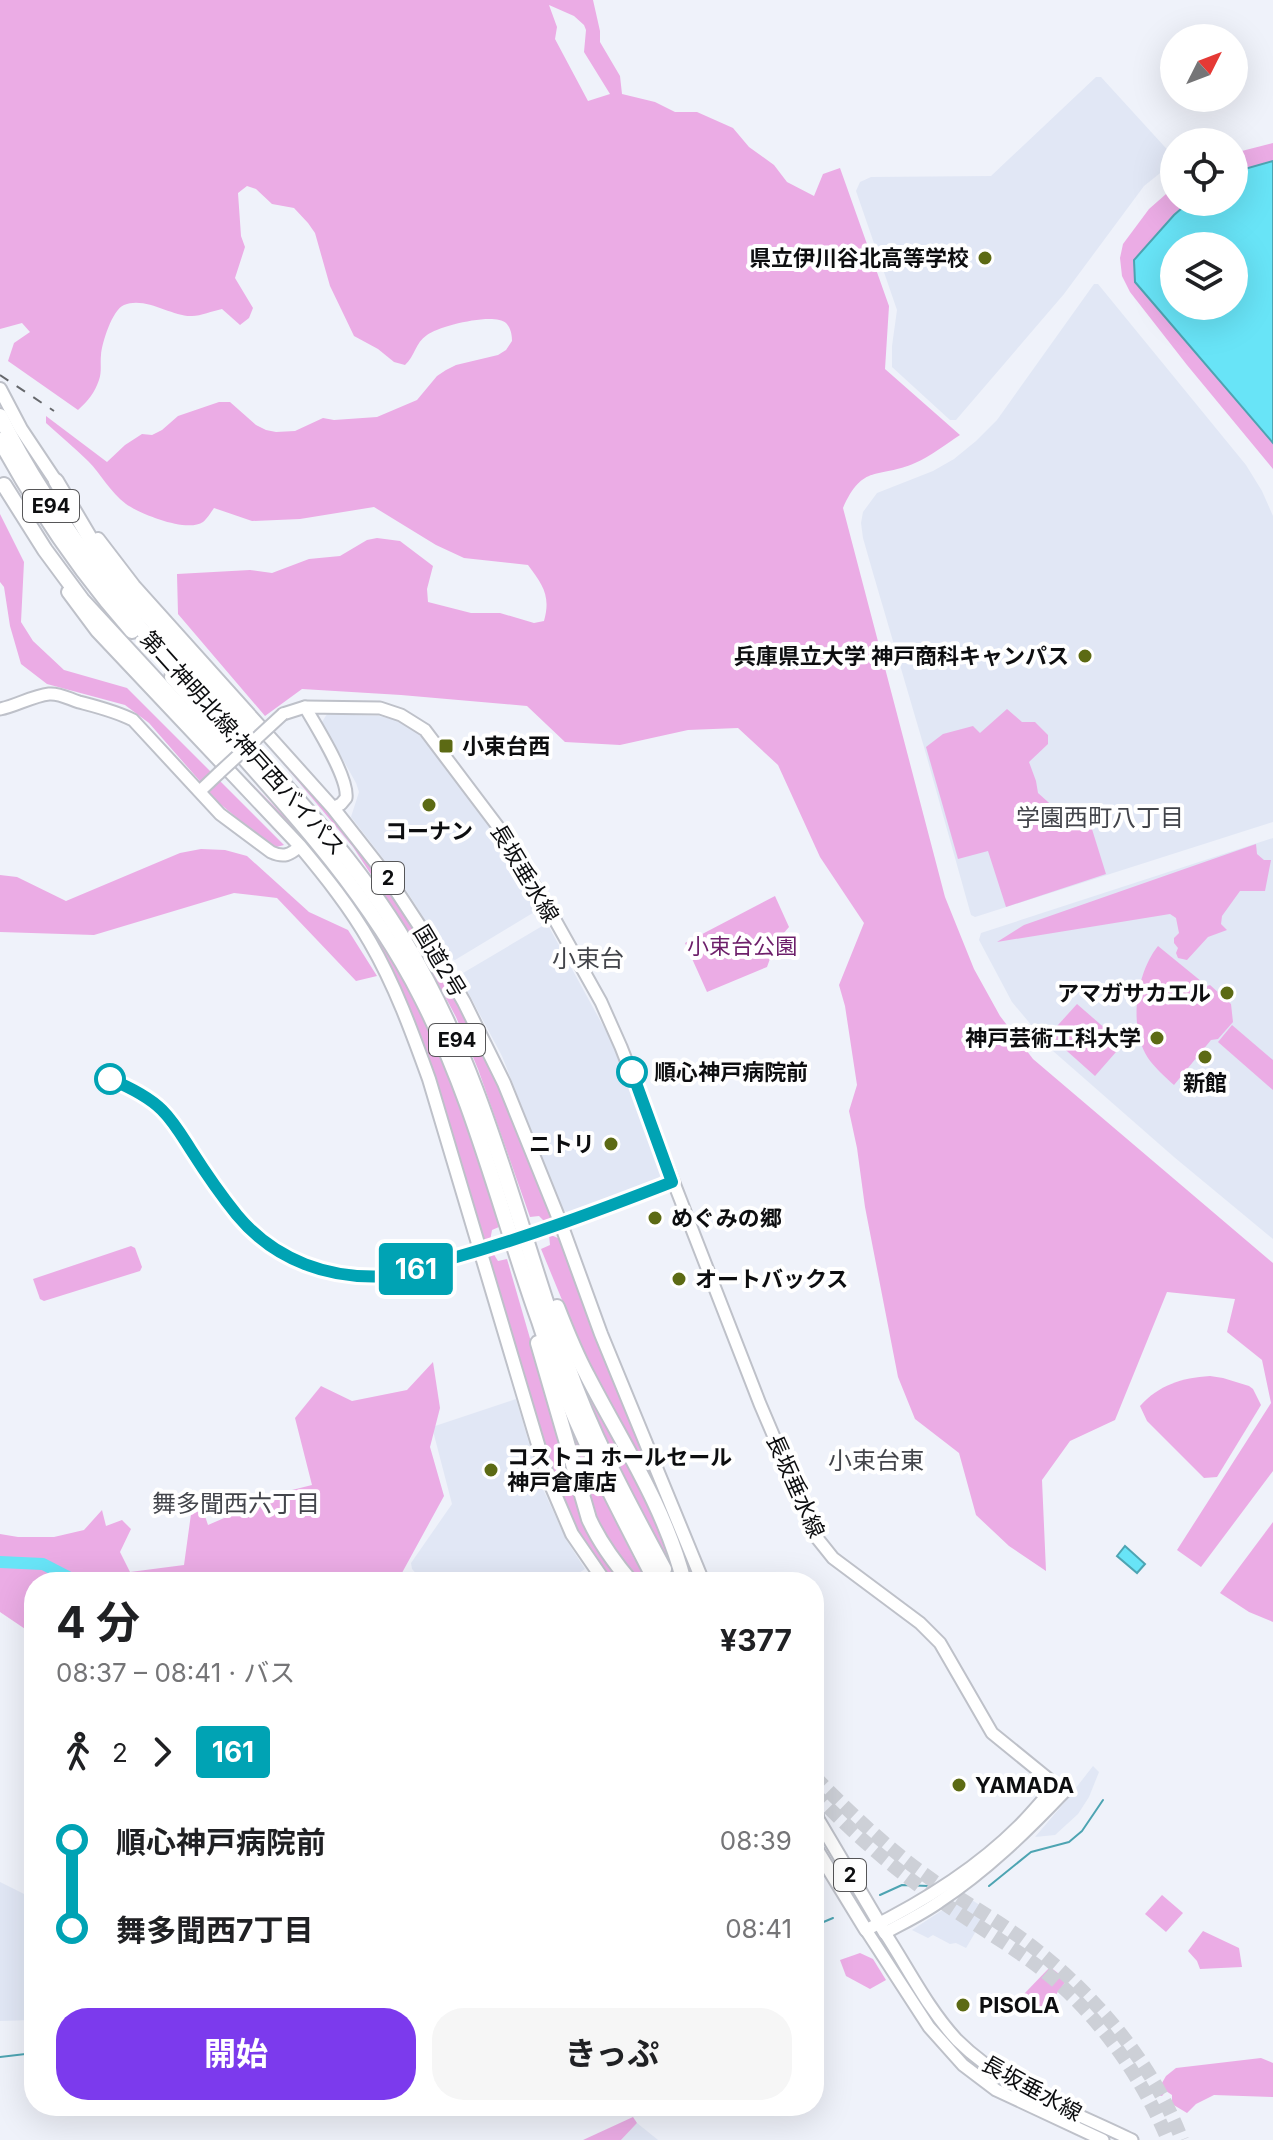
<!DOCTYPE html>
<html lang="ja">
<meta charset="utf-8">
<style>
body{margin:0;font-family:Inter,"Noto Sans JP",sans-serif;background:#f6f6f6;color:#202124;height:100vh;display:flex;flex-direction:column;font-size:30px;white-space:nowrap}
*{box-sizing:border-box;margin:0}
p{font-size:26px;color:#757577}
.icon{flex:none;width:44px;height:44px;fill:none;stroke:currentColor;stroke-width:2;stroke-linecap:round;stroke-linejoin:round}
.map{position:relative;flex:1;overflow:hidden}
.panel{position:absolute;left:24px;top:1572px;width:800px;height:544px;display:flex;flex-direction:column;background:#fff;border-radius:32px;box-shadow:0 8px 32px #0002}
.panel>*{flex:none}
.badge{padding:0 16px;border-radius:6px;font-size:28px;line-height:52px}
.needle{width:52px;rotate:48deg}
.buttons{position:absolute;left:1160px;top:24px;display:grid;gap:16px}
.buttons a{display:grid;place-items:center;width:88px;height:88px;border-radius:50%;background:#fff;box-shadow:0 8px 32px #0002;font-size:40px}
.map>.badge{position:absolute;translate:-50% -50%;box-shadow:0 0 0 4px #fff}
.legs{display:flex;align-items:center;gap:12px;height:88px;padding:0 32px;font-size:26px}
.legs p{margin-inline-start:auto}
.summary{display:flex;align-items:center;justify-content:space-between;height:136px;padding:0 32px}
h1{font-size:44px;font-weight:700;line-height:60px}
.primary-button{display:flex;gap:16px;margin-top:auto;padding:16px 32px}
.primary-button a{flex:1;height:92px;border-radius:32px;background:#7c3aed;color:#fff;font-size:32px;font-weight:700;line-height:92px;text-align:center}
.primary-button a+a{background:#f6f6f6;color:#202124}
ul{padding:0 32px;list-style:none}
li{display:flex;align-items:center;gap:28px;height:88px;font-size:30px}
li i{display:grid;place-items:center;width:12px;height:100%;margin:0 10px;background:currentColor}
li i::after{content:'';width:20px;height:20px;margin:-10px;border:6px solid;border-radius:50%;background:#fff}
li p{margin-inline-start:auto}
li:first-child i{background:linear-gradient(#0000 50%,currentColor 0)}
li:last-child i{background:linear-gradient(currentColor 50%,#0000 0)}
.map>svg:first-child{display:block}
.built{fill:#e1e7f5}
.green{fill:#ebace5;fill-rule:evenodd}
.water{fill:#68e4f7;stroke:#4da4b2;stroke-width:2;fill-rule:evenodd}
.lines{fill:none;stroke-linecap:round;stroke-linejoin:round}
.stream{stroke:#4da4b2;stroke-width:2}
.river{stroke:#68e4f7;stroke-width:12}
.motorway-tunnel{stroke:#cdd0d7;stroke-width:14;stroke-dasharray:14 7;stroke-linecap:butt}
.secondary-casing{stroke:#bec1c9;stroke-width:15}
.trunk-casing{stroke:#bec1c9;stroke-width:16}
.motorway-casing{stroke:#bec1c9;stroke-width:18}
.secondary{stroke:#fff;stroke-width:11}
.trunk{stroke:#fff;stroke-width:12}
.motorway{stroke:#fff;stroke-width:14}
.rail{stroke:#66686c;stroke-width:2;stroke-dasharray:10 10;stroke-linecap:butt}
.secondary-bridge-casing{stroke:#bec1c9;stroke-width:15;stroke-linecap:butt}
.secondary-bridge{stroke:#fff;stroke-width:11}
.line-1-casing{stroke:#fff;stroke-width:18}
.line-1{stroke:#00a3b4;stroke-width:12}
.poi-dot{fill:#5c6a14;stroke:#fff;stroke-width:3}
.stop-1-dot{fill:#fff;stroke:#00a3b4;stroke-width:4}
.labels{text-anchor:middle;stroke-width:8;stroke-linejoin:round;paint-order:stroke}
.shield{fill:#fff;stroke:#565658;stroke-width:2}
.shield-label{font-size:20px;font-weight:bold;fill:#0d0e10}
.poi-label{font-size:22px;font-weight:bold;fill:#0d0e10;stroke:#fff;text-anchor:start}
.street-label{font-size:22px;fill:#0d0e10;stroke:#fff}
.park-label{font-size:22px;fill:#6d1f6a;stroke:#fff}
.stop-label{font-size:22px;font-weight:bold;fill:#0d0e10;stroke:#fff;text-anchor:start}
.neighbourhood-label{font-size:24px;fill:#43454b;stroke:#fff}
</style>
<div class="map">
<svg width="1273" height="2140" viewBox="0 0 1273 2140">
<rect width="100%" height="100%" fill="#eff2fa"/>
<g class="built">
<polygon points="1096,77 1101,77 1174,157 1174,162 1144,186 1064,294 956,420 950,420 892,367 892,346 897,310 856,191 860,182 871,177 991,176"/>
<polygon points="1094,284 1098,284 1246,465 1262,491 1273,516 1273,822 975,917 971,915 924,747 873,573 863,538 861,523 863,512 877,493 933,471 954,459 976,441 997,420"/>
<polygon points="327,714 379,716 396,720 411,727 424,738 498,839 538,907 536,911 455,960 449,958 399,879 351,817 359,792 356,783 322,722"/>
<polygon points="1273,838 1273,1239 1174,1157 1053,1051 1012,1002 979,940 981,933"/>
<polygon points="544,925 549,927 607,1033 627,1078 661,1174 659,1178 570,1213 562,1210 502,1056 462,981 463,973"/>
<polygon points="516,1399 542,1487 567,1541 585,1569 565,1582 424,1582 412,1569 411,1563 452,1504 432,1427"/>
<polygon points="1093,1766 1099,1772 1089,1797 1078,1814 1055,1835 1035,1837 1065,1802"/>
<polygon points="0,1882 24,1894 34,1904 34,2020 0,2021"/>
<polygon points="967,1897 991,1912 983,1919 966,1948 956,1943 950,1944 933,1935 928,1938 912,1930 961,1898"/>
<polygon points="637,2123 658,2140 621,2140"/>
</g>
<g class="green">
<path d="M 0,0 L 593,0 L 600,31 L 600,42 L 620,76 L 622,94 L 655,102 L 675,112 L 697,112 L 733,128 L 749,147 L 774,165 L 787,182 L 814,196 L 823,174 L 840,168 L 889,306 L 885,369 L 960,435 C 946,444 931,456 915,463 C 878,479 863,463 843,508 L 945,897 L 974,969 L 1000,1016 L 1033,1059 L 1273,1263 L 1273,1471 L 1201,1567 L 1177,1550 L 1271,1403 L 1262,1360 L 1227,1332 L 1235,1299 L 1167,1292 L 1115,1420 L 1070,1441 L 1042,1480 L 1046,1571 L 1009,1546 L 976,1515 L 959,1453 L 915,1419 L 898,1377 L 865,1207 L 857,1148 L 849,1111 L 857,1085 L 845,1006 L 839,985 L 864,923 L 820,857 L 778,765 L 738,728 L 688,730 L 620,745 L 565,742 L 527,706 L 401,695 L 302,689 L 265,716 L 178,614 L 177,574 L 250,570 L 272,573 L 309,559 L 340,556 L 367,540 L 377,538 L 400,541 L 433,566 L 427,589 L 428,602 L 471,613 L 500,613 L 534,623 L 544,621 C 551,596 543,585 528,565 L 464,558 L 436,545 L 374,507 L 300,519 L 252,521 L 214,508 C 211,512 207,519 203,522 C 187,533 140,514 126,504 C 110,492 101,474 88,461 C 75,448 60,436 46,423 L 46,416 L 107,462 L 125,445 L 142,434 L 152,435 L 162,430 L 178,416 L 219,402 L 230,402 L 256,425 L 266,430 L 276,432 L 295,431 L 323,418 L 334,420 L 377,417 L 417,400 L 437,376 L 446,370 L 456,365 L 498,355 L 506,350 L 512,341 C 512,335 511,328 506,323 C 494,312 439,326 427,335 C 415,343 415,356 405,365 L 394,362 L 378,349 L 354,336 L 330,286 L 315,233 L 308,223 L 294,208 L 272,204 L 256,189 L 247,186 L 238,193 L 241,236 L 245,247 L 235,278 L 253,308 L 249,318 L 240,325 L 222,309 C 212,311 201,316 192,316 C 172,317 146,296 124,305 C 112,310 102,343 101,355 C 100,364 102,371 99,380 C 95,392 88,401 78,410 L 8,361 L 14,343 L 30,332 L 22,323 L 0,329 ZM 549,5 L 574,16 L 584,25 L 586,30 L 584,52 L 610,94 L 588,101 L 555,39 L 557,27 Z"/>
<polygon points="1273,143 1273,161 1234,172 1234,153"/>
<polygon points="1174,187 1174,202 1189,202 1174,215 1134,260 1135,282 1273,443 1273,469 1187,365 1130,292 1122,276 1120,258 1123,244 1149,209"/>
<polygon points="0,514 24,562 21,622 33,641 64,670 127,688 284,845 273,848 219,803 149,723 125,705 47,684 21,664 10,626 4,587 0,582"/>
<polygon points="1007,709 1022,722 1035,722 1048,735 1048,744 1029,762 1036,781 1038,793 1057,810 1057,822 1070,827 1086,822 1091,826 1106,874 1006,907 988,851 958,859 926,747 943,734 973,726 980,733"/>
<path d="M 257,730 C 319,800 380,870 430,951 C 480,1033 515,1122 550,1211 L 552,1217 L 546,1223 L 539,1216 L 530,1217 L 478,1069 L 456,1017 L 418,946 L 353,847 L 256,731 Z"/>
<polygon points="240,772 291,823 337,876 370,920 405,979 432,1031 477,1144 499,1227 492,1230 490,1241 485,1242 428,1056 403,994 372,935 239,773"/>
<polygon points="1256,844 1257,854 1264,860 1271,860 1265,891 1240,891 1222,916 1221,924 1227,930 1208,937 1187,960 1178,958 1176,953 1178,948 1174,943 1174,938 1179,933 1176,918 1170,914 997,942 1024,925"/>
<polygon points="201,849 225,850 247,856 309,912 348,930 377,976 356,981 277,898 234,893 94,935 0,932 0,875 17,877 66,901 180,853"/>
<polygon points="775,896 789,927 776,942 767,967 707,992 685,943"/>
<path d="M 1158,946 L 1207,986 L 1210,985 L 1231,1004 L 1233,1022 L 1218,1039 L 1211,1040 L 1174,1085 C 1165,1077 1155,1068 1148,1058 C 1128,1028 1136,973 1158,946 Z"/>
<polygon points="1077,1004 1123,1044 1095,1076 1049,1035"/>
<polygon points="1232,1025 1273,1060 1273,1090 1218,1042"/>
<polygon points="549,1235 551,1235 560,1239 701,1582 690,1582 680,1542 664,1501 593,1375 541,1249 550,1245"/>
<polygon points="131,1246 135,1248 142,1267 140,1271 44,1301 40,1299 33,1279"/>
<path d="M 493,1253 L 498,1261 L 507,1259 L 580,1511 C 591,1537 603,1560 621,1582 L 611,1582 L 605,1575 L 573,1525 L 559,1493 L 489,1257 Z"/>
<polygon points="433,1362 440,1408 430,1447 444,1496 397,1582 34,1582 34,1635 0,1612 0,1534 18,1537 54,1537 84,1530 102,1510 106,1526 122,1520 131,1529 120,1552 130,1572 184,1565 191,1514 203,1510 208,1525 284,1492 312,1485 295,1418 321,1386 352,1401 407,1390"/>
<path d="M 1210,1376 L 1223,1378 L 1249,1386 L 1253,1389 L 1261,1405 L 1217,1477 L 1204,1478 L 1147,1421 L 1140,1406 C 1159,1385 1181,1378 1210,1376 Z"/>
<path d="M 587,1384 L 659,1518 L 680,1582 L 636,1582 L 622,1566 L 592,1514 L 561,1397 C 584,1452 607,1507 635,1560 L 638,1559 L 619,1470 L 584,1386 Z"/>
<polygon points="1273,1522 1273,1622 1249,1612 1220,1593"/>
<polygon points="1162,1895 1183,1913 1166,1932 1145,1914"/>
<polygon points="1203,1931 1239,1948 1242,1967 1200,1969 1197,1961 1188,1951"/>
<polygon points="860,1953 873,1959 886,1980 870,1989 846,1976 840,1960"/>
<polygon points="1050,1967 1067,1980 1042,2013 1024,1994"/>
<polygon points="1261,2058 1273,2063 1273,2097 1214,2095 1196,2104 1187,2113 1172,2104 1172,2095 1166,2091 1162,2096 1155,2095 1166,2076 1176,2068"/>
<polygon points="633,2117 637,2123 621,2140 583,2140"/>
</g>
<g class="water">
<path d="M 1273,161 L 1273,443 L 1135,282 L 1134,260 L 1174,215 L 1189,202 L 1234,202 L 1234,172 ZM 1174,246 L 1234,246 L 1234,306 L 1174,306 Z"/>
<polygon points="1125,1546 1145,1564 1137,1573 1117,1556"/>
</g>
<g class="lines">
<g class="stream">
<polyline points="989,1886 1031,1852 1069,1842 1082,1831 1103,1800"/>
<polyline points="880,1895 902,1885 929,1886"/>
<polyline points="814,1926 833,1918"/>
<polyline points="0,2057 34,2053"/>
</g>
<polyline class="river" points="0,1562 43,1564 78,1582"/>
<g class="motorway-tunnel">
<polyline points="664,1569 671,1582"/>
<path d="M 814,1776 C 849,1812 887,1848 928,1877 C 960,1900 994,1918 1025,1941 C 1092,1991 1152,2061 1182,2140"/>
<path d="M 814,1793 C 854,1834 898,1873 945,1904 C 987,1933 1032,1957 1069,1993 C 1112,2035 1145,2085 1168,2140"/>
</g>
<defs>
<g id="secondary">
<path d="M 305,707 C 316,726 349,778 346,798 L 341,804 L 333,808"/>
<path d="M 0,709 C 16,706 32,696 49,694 C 60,693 69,699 79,702 C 98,707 115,711 133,720 L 220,814 L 271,852 C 284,858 290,855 300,846"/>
<path d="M 283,714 L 305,707 L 380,708 L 401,715 L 425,730 L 499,828 L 550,911 L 601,1002 L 621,1047 L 760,1404 L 817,1538 L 833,1558 L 920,1623 L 940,1643 L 992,1733 L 1056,1785 C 1044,1798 1032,1813 1019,1826 C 975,1870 921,1903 866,1930 L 929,2027 L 963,2065 L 996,2090 L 1103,2140"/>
<polyline points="200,791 219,773"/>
<path d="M 1065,1791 C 1026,1832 986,1871 939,1902 C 922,1914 903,1923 885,1933 C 908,1968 928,2009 957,2040 C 1005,2088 1073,2111 1132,2140"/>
</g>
<g id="trunk">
<polyline points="0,389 21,429 61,489"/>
<polyline points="98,539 134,586 333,808 388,878 428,939 464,1002 504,1083 561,1224 601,1334 703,1582"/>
<path d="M 68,592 L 97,631 L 300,846 C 325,876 350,907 370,942 C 395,985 412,1032 429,1079 L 548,1478 L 572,1534 L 605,1582"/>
<polyline points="814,1813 885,1933"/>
<polyline points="814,1845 866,1930"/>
</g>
<g id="motorway">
<path d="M 0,416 C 27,471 61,521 97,571 C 116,596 134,622 155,645 C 242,743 340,832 407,945 C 486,1078 515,1218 566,1361 C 591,1434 628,1502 664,1569"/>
<path d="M 0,440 C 37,508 81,573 132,631"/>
<polyline points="56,481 91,540 128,593 248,731"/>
<polyline points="4,485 45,550 82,600 189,716 229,754"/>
<path d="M 172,677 C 261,779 359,875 421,997 C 474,1100 500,1212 539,1321 C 548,1348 556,1375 568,1401 C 593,1461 623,1518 653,1576"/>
<path d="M 557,1307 C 566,1330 575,1353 587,1375 C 622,1443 665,1507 684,1582"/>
<path d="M 538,1343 L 589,1519 C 600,1543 614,1562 631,1582"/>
<polyline points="814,1814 816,1816"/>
</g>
</defs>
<use href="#secondary" class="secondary-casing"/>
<use href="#trunk" class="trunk-casing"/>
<use href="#motorway" class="motorway-casing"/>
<use href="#secondary" class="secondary"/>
<use href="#trunk" class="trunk"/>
<use href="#motorway" class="motorway"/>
<polyline class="rail" points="0,375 54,411"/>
<defs>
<polyline id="secondary-bridge" points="219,773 283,714"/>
</defs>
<use href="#secondary-bridge" class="secondary-bridge-casing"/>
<use href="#secondary-bridge" class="secondary-bridge"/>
</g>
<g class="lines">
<defs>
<path id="line-1" d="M 110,1079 C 129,1087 148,1096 162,1110 C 174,1122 182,1136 191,1150 C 205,1172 220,1194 237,1215 C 275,1261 330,1280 389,1276 C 408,1275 434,1263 453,1258 C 528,1237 600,1210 672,1182 L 632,1072"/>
</defs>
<use href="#line-1" class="line-1-casing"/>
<use href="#line-1" class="line-1"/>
</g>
<g class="poi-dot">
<circle cx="985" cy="258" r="8"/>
<circle cx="1085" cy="656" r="8"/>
<rect x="438" y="738" width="16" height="16" rx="4"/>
<circle cx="429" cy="805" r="8"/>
<circle cx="1227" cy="993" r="8"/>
<circle cx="1157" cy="1038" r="8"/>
<circle cx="1205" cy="1057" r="8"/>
<circle cx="611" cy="1144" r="8"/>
<circle cx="655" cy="1218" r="8"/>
<circle cx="679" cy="1279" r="8"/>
<circle cx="491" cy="1470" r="8"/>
<circle cx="959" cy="1785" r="8"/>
<circle cx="963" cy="2005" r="8"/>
</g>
<g class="stop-1-dot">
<circle cx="632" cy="1072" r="14"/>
<circle cx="110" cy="1079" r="14"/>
</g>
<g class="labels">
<g class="shield">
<rect x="23" y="490" width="56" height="32" rx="6"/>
<rect x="372" y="862" width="32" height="32" rx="6"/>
<rect x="429" y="1024" width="56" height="32" rx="6"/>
<rect x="834" y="1859" width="32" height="32" rx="6"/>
</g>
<g class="shield-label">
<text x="51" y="513">E94</text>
<text x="388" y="885">2</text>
<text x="457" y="1047">E94</text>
<text x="850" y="1882">2</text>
</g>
<g class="poi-label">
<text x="969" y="266" text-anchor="end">県立伊川谷北高等学校</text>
<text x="1069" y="664" text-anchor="end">兵庫県立大学 神戸商科キャンパス</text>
<text x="462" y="754">小束台西</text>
<text x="429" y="839" text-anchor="middle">コーナン</text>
<text x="1211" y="1001" text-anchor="end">アマガサカエル</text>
<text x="1141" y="1046" text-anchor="end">神戸芸術工科大学</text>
<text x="1205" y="1091" text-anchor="middle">新館</text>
<text x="595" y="1152" text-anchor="end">ニトリ</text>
<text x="671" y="1226">めぐみの郷</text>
<text x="695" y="1287">オートバックス</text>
<text x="507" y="1465">コストコ ホールセール<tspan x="507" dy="25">神戸倉庫店</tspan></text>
<text x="975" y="1793">YAMADA</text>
<text x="979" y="2013">PISOLA</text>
</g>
<g class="street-label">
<text transform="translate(243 743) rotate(48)" y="8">第二神明北線;神戸西バイパス</text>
<text transform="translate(525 873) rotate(59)" y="8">長坂垂水線</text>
<text transform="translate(440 961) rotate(59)" y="8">国道2号</text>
<text transform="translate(796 1486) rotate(66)" y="8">長坂垂水線</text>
<text transform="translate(1032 2088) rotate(29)" y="8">長坂垂水線</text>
</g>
<g class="park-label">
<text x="742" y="954">小束台公園</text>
</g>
<g class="stop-label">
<text x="654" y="1080">順心神戸病院前</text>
</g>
<g class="neighbourhood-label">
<text x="1100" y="826">学園西町八丁目</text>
<text x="588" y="967">小束台</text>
<text x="876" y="1469">小束台東</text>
<text x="236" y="1512">舞多聞西六丁目</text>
</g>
</g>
</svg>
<div class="buttons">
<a><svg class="needle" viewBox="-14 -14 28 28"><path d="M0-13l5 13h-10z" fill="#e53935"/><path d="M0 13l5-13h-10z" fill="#757577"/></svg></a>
<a><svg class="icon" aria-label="locate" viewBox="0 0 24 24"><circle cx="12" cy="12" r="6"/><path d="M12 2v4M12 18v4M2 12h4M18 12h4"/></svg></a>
<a><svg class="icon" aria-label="layers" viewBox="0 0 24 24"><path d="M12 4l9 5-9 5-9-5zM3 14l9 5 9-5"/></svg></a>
</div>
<b class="badge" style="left:416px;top:1269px;background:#00a3b4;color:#fff">161</b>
<section class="panel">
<div class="summary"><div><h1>4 分</h1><p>08:37 – 08:41 · バス</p></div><b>¥377</b></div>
<div class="legs"><svg class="icon" aria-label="walk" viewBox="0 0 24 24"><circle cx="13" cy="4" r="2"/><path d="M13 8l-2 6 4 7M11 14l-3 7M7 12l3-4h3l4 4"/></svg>2<svg class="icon" aria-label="forward" viewBox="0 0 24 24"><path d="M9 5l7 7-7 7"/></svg><b class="badge" style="background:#00a3b4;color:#fff">161</b></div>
<ul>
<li><i style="color:#00a3b4"></i><b>順心神戸病院前</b><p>08:39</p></li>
<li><i style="color:#00a3b4"></i><b>舞多聞西7丁目</b><p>08:41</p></li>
</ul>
<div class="primary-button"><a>開始</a><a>きっぷ</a></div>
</section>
</div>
